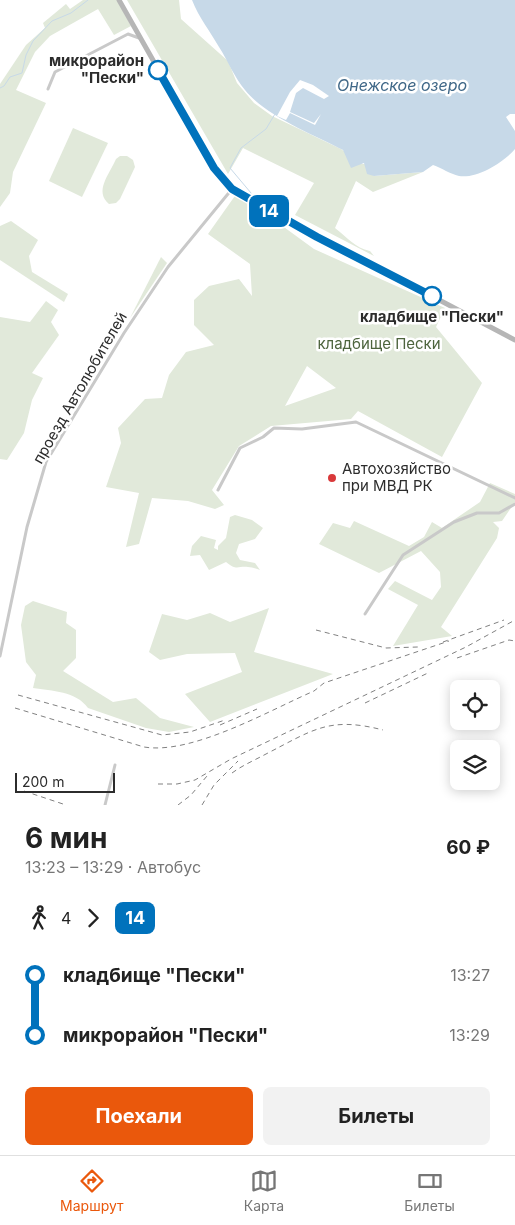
<!DOCTYPE html>
<html lang="ru">
<meta charset="utf-8">
<style>
body{margin:0;font-family:Inter,sans-serif;background:#f2f2f2;color:#222;height:100vh;display:flex;flex-direction:column;font-size:19px;white-space:nowrap}
*{box-sizing:border-box;margin:0}
p{font-size:16px;color:#767676}
.icon{flex:none;width:28px;height:28px;fill:none;stroke:currentColor;stroke-width:2;stroke-linecap:round;stroke-linejoin:round}
.map{position:relative;height:805px;overflow:hidden}
.sheet{display:flex;flex-direction:column;background:#fff;flex:1}
.sheet>*{flex:none}
.badge{padding:0 10px;border-radius:8px;font-size:18px;line-height:32px}
.controls{position:absolute;left:450px;top:680px;display:grid;gap:10px}
.controls a{display:grid;place-items:center;width:50px;height:50px;border-radius:8px;background:#fff;box-shadow:0 2px 12px #0003;font-size:25px}
.scale{position:absolute;left:15px;bottom:12px;width:100px;box-sizing:border-box;padding-left:5px;border:2px solid #2c2c2c;border-top:0;font-size:14px;line-height:18px;white-space:nowrap;color:#2c2c2c;-webkit-text-stroke:4px #fff;paint-order:stroke}
.map>.badge{position:absolute;translate:-50% -50%;box-shadow:0 0 0 2px #fff}
.legs{display:flex;align-items:center;gap:8px;height:55px;padding:0 25px;font-size:16px}
.legs p{margin-inline-start:auto}
.head{display:flex;align-items:center;justify-content:space-between;height:85px;padding:0 25px}
h1{font-size:28px;font-weight:700;line-height:38px}
.button{display:flex;gap:10px;margin-top:auto;padding:10px 25px}
.button a{flex:1;height:58px;border-radius:8px;background:#ea580c;color:#fff;font-size:20px;font-weight:700;line-height:58px;text-align:center}
.button a+a{background:#f2f2f2;color:#222}
ul{padding:0 25px;list-style:none}
li{display:flex;align-items:center;gap:18px;height:60px;font-size:19px}
li i{display:grid;place-items:center;width:8px;height:100%;margin:0 6px;background:currentColor}
li i::after{content:'';width:12px;height:12px;margin:-6px;border:4px solid;border-radius:50%;background:#fff}
li p{margin-inline-start:auto}
li:first-child i{background:linear-gradient(#0000 50%,currentColor 0)}
li:last-child i{background:linear-gradient(currentColor 50%,#0000 0)}
.menu{display:flex;justify-content:space-around;align-items:center;height:70px;border-top:1px solid #e0e0e0;background:#fff;font-size:14px;color:#767676}
.menu a{display:grid;justify-items:center;gap:2px}
.menu .on{color:#ea580c}
.map>svg:first-child{display:block}
.green{fill:#e1e9da;fill-rule:evenodd}
.water{fill:#c7d9e8}
.pier{fill:#fff}
.lines{fill:none;stroke-linecap:round;stroke-linejoin:round}
.stream{stroke:#c7d9e8;stroke-width:1}
.minor{stroke:#c9c9c9;stroke-width:3}
.secondary{stroke:#b6b6b6;stroke-width:5}
.rail{stroke:#818181;stroke-width:1;stroke-dasharray:5 4;stroke-linecap:butt}
.line-1-casing{stroke:#fff;stroke-width:11}
.line-1{stroke:#0072bc;stroke-width:8}
.stop-1-dot{fill:#fff;stroke:#0072bc;stroke-width:2.5}
.poi-dot{fill:#d9393a;stroke:#fff;stroke-width:2}
.labels{text-anchor:middle;stroke-width:5;stroke-linejoin:round;paint-order:stroke}
.stop-label{font-size:15px;font-weight:bold;fill:#2c2c2c;stroke:#fff;text-anchor:end}
.park-label{font-size:15px;fill:#4d643d;stroke:#fff}
.street-label{font-size:15px;fill:#2c2c2c;stroke:#fff}
.poi-label{font-size:15px;fill:#2c2c2c;stroke:#fff;text-anchor:start}
.water-label{font-size:16px;font-style:italic;fill:#406888;stroke:#fff}
</style>
<div class="map">
<svg width="515" height="805" viewBox="0 0 515 805">
<rect width="100%" height="100%" fill="#fff"/>
<g class="green">
<polygon points="83,0 117,0 131,26 114,35 98,9 50,36 35,52 16,90 46,103 13,172 10,193 0,207 0,84 26,45 45,28 43,23 66,4 70,9"/>
<path d="M 127,0 L 179,0 L 181,19 L 228,61 L 237,83 L 254,103 L 272,116 L 341,149 L 362,164 L 365,164 L 374,176 L 423,172 L 373,192 L 356,181 L 335,228 C 347,237 355,248 370,251 L 374,256 L 295,215 L 314,183 L 243,148 L 228,174 Z"/>
<polygon points="73,128 108,143 82,197 49,181"/>
<path d="M 120,156 L 127,156 L 133,160 L 135,167 L 120,199 L 116,203 L 109,204 C 94,191 109,175 116,159 Z"/>
<path d="M 237,193 L 314,249 L 445,308 L 436,327 L 482,383 L 442,457 L 358,411 L 351,419 L 271,426 L 239,446 L 212,490 L 224,505 L 215,509 L 188,501 L 152,498 L 139,544 L 126,547 L 139,493 L 106,487 L 121,443 L 118,428 L 145,399 L 162,398 L 169,375 L 186,352 L 214,345 L 194,325 L 194,300 L 209,286 L 239,279 L 252,296 L 250,264 L 208,234 ZM 307,366 L 336,388 L 285,406 Z"/>
<polygon points="11,221 38,240 29,256 32,272 68,294 64,302 0,260 0,226"/>
<polygon points="161,257 167,263 130,318"/>
<polygon points="46,301 58,310 51,322 59,335 32,373 43,378 32,400 24,433 7,460 0,459 0,317 30,322"/>
<polygon points="490,483 515,494 515,502 502,521 493,522 499,528 497,538 441,627 452,636 393,646 418,605 388,589 395,581 432,600 441,587 440,572 421,551 379,573 319,544 333,523 350,528 354,521 409,546 424,537 432,522 442,528 480,502"/>
<path d="M 235,515 L 252,520 L 263,528 L 255,539 L 239,544 L 236,553 L 240,560 L 255,563 L 260,570 C 257,569 252,567 248,567 C 237,566 237,571 226,562 L 209,570 L 200,555 L 190,556 L 192,546 L 201,536 L 216,540 L 214,548 L 218,550 L 218,546 L 226,538 L 230,517 Z"/>
<path d="M 33,601 L 67,612 L 66,623 L 76,630 L 76,658 L 63,671 L 113,702 L 136,698 L 160,718 L 194,727 L 169,732 L 146,728 L 88,708 C 76,691 52,691 33,688 L 36,675 L 26,662 L 21,625 L 25,606 Z"/>
<polygon points="269,608 254,652 333,674 210,722 185,694 242,672 235,653 187,654 160,660 149,652 162,614 187,620 210,613 230,622"/>
</g>
<path class="water" d="M 192,0 L 515,0 L 515,114 L 510,114 L 506,117 L 515,131 L 515,149 C 504,162 477,179 459,176 C 450,174 442,168 433,165 L 423,172 L 374,176 L 367,174 L 364,163 L 351,168 L 343,150 C 313,134 267,117 245,90 C 234,77 228,61 219,47 C 210,31 199,18 192,0 Z"/>
<polygon class="pier" points="300,80 313,85 329,96 324,99 303,88 296,93 290,112 314,123 321,114 315,125 290,113 286,120 277,116 290,92"/>
<g class="lines">
<g class="stream">
<polyline points="0,88 4,86 10,77 22,73 26,55 33,41 52,21 71,13 88,0"/>
<polyline points="251,193 230,168 241,148 266,129 275,114"/>
</g>
<g class="minor">
<polyline points="48,89 55,72 128,34 139,38"/>
<polyline points="218,490 240,448 263,437 274,428 302,429 356,422 515,498"/>
<polyline points="365,614 403,555 454,522 477,513 499,513 515,504"/>
<polyline points="0,656 27,527 46,462 124,333 168,267 232,189"/>
<polyline points="105,805 115,765"/>
</g>
<polyline class="secondary" points="119,0 214,168 232,189 250,200 515,340"/>
<g class="rail">
<polyline points="316,630 386,648 418,647"/>
<polyline points="443,642 504,620"/>
<polyline points="457,658 509,640 515,641"/>
<polyline points="18,695 162,735 190,732 225,720"/>
<polyline points="365,703 430,672"/>
<path d="M 15,708 L 144,747 C 192,755 268,711 314,691 L 324,683 L 449,641"/>
<polyline points="220,725 257,709"/>
<path d="M 232,773 C 243,765 255,760 266,754 C 313,730 329,716 383,730"/>
<polyline points="158,784 177,784 195,780 231,759 466,647 515,620"/>
<polyline points="24,791 66,805"/>
<polyline points="178,805 191,795 207,776"/>
<polyline points="202,805 214,785 238,761"/>
</g>
</g>
<g class="lines">
<defs>
<polyline id="line-1" points="158,70 214,168 232,189 317,237 432,296"/>
</defs>
<use href="#line-1" class="line-1-casing"/>
<use href="#line-1" class="line-1"/>
</g>
<g class="stop-1-dot">
<circle cx="158" cy="70" r="9"/>
<circle cx="432" cy="296" r="9"/>
</g>
<circle class="poi-dot" cx="332" cy="478" r="5"/>
<g class="labels">
<g class="stop-label">
<text x="144" y="66">микрорайон<tspan x="144" dy="17">"Пески"</tspan></text>
<text x="432" y="322" text-anchor="middle">кладбище "Пески"</text>
</g>
<g class="park-label">
<text x="379" y="349">кладбище Пески</text>
</g>
<g class="street-label">
<text transform="translate(80 388) rotate(-60)" y="5">проезд Автолюбителей</text>
</g>
<g class="poi-label">
<text x="342" y="474">Автохозяйство<tspan x="342" dy="17">при МВД РК</tspan></text>
</g>
<g class="water-label">
<text x="402" y="91">Онежское озеро</text>
</g>
</g>
</svg>
<div class="controls">
<a><svg class="icon" aria-label="locate" viewBox="0 0 24 24"><circle cx="12" cy="12" r="6"/><path d="M12 2v4M12 18v4M2 12h4M18 12h4"/></svg></a>
<a><svg class="icon" aria-label="layers" viewBox="0 0 24 24"><path d="M12 4l9 5-9 5-9-5zM3 14l9 5 9-5"/></svg></a>
</div>
<div class="scale">200 m</div>
<b class="badge" style="left:269px;top:211px;background:#0072bc;color:#fff">14</b>
</div>
<section class="sheet">
<div class="head"><div><h1>6 мин</h1><p>13:23 – 13:29 · Автобус</p></div><b>60 ₽</b></div>
<div class="legs"><svg class="icon" aria-label="walk" viewBox="0 0 24 24"><circle cx="13" cy="4" r="2"/><path d="M13 8l-2 6 4 7M11 14l-3 7M7 12l3-4h3l4 4"/></svg>4<svg class="icon" aria-label="forward" viewBox="0 0 24 24"><path d="M9 5l7 7-7 7"/></svg><b class="badge" style="background:#0072bc;color:#fff">14</b></div>
<ul>
<li><i style="color:#0072bc"></i><b>кладбище &quot;Пески&quot;</b><p>13:27</p></li>
<li><i style="color:#0072bc"></i><b>микрорайон &quot;Пески&quot;</b><p>13:29</p></li>
</ul>
<div class="button"><a>Поехали</a><a>Билеты</a></div>
</section>
<nav class="menu">
<a class="on"><svg class="icon" aria-label="directions" viewBox="0 0 24 24"><path d="M12 3l9 9-9 9-9-9zM9 14v-3h6M13 9l2 2-2 2"/></svg>Маршрут</a>
<a><svg class="icon" aria-label="map" viewBox="0 0 24 24"><path d="M3 6l6-2 6 2 6-2v14l-6 2-6-2-6 2zM9 4v14M15 6v14"/></svg>Карта</a>
<a><svg class="icon" aria-label="tickets" viewBox="0 0 24 24"><path d="M3 7h18v10H3zM15 7v10"/></svg>Билеты</a>
</nav>
